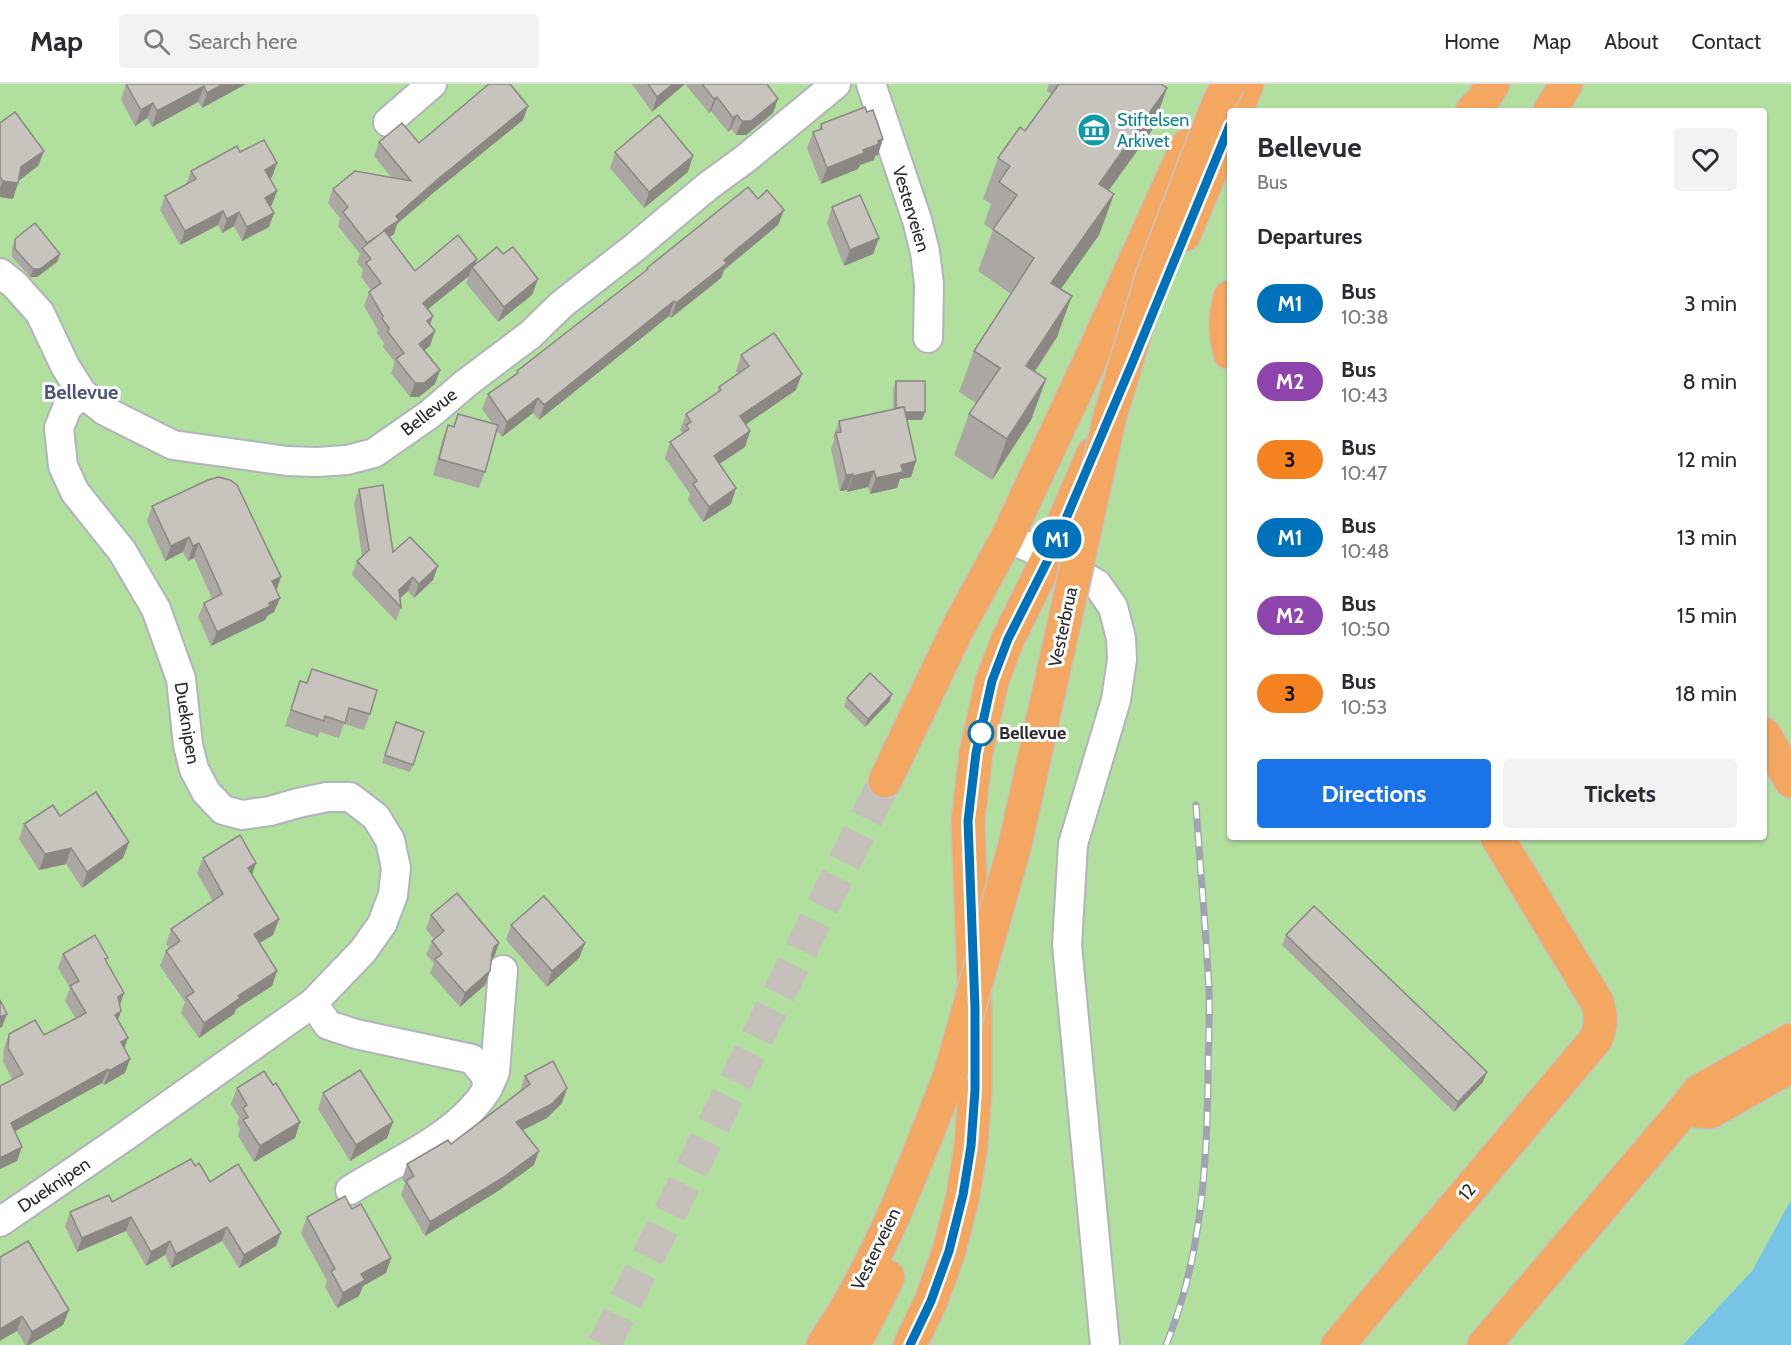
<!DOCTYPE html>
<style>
body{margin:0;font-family:Cabin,sans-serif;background:#f2f2f3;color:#2b2b33;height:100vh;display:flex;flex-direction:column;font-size:22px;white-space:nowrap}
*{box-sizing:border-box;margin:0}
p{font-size:20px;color:#7c7c81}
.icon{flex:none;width:33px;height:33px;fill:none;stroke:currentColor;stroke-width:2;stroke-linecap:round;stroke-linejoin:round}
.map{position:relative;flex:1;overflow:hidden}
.drawer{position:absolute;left:1227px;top:24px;width:540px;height:732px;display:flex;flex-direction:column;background:#fff;border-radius:6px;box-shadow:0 2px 4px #0004}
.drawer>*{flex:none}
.badge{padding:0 12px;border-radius:20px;font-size:21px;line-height:39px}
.map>.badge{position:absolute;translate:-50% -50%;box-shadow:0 0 0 3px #fff}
h2{padding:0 30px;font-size:22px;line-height:54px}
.round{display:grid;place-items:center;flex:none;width:63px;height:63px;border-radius:6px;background:#f2f2f3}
.headline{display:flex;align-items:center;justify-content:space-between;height:102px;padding:0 30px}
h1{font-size:28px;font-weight:700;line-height:45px}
.button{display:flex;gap:12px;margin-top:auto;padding:12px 30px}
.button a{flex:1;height:69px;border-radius:6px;background:#1a73e8;color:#fff;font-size:24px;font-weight:700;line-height:69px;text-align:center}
.button a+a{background:#f2f2f3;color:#2b2b33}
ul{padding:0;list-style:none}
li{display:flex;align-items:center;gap:18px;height:78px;padding:0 30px}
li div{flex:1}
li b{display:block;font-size:22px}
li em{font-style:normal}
li .badge{min-width:66px;font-weight:700;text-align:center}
header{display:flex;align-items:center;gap:36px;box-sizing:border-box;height:84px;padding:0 30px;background:#fff;border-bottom:2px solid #e1e1e2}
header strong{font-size:28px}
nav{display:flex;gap:33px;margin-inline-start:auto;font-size:21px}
.search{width:420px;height:54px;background:#f2f2f3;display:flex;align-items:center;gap:15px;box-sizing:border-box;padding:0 21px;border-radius:6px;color:#7c7c81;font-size:22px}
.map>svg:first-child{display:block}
.green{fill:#b1df9e;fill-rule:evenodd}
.water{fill:#77c4e7}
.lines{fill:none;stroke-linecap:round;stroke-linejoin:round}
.highway-tunnel{stroke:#c5c1ba;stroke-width:33;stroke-dasharray:33 16;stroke-linecap:butt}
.street-casing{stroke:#b1b3bd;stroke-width:32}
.highway-casing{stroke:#c4c4c4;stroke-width:36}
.street{stroke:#fff;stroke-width:28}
.highway{stroke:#f4a760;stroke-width:33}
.rail-casing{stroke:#a1a3b4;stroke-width:7}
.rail{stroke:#fff;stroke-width:4.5;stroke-dasharray:14;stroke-linecap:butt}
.highway-bridge-casing{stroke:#c4c4c4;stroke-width:36;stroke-linecap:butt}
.highway-bridge{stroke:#f4a760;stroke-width:33}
.wall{fill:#aba8a3}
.shaded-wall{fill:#8b8884}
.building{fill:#c7c3bd;stroke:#8b8884;stroke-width:1.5}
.line-casing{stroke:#fff;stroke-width:14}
.line{stroke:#0072bc;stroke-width:9}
.stop-dot{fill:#fff;stroke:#0072bc;stroke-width:3}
.labels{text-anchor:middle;stroke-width:6;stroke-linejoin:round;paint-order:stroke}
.culture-label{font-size:18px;fill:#0d838f;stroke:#fff;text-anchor:start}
.street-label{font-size:18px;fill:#2b2b2b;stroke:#fff}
.stop-label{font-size:18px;font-weight:bold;fill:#2b2b2b;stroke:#fff;text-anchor:start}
.neighbourhood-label{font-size:20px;font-weight:bold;fill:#4e5479;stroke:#fff}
</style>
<header>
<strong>Map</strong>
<div class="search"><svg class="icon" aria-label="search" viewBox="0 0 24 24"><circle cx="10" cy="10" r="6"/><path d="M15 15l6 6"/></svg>Search here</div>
<nav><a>Home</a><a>Map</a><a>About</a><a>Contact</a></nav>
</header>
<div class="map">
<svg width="1791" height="1261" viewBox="0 0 1791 1261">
<rect width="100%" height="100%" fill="#ece6de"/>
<path class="green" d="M 0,0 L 1791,0 L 1791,1131 L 1737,1223 L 1701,1261 L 0,1261 ZM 1230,27 L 1764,27 L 1764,753 L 1230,753 Z"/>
<polygon class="water" points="1791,1116 1791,1261 1683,1261 1752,1187"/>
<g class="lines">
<polyline class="highway-tunnel" points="604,1261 885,697"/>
<defs>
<g id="street">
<polyline points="871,0 917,136 925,168 929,200 928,254"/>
<polyline points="388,38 432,0"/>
<polyline points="0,189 15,201 40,229 65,282 82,309 105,327 173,361 287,377 317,378 347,376 374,369 430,330 465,300 530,251 562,220 634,164 708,102 745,75 836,0"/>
<polyline points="1007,454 1049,472 1097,500 1113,523 1121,554 1122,576 1116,616 1073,760 1067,861 1105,1261"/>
<path d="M 313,919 L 328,941 L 356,950 L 472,975 L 485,991 L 488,1004 C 458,1053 397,1076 350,1106"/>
<polyline points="488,1004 495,988 503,886"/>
<polyline points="0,1138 127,1051 313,919 363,867 382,840 393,811 396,784 390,756 376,733 350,713 327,713 298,719 270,727 242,731 223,726 206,708 194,685 188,661 181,595 156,525 122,467 75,408 63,382 59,344 67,324 82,309"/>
</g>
<g id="highway">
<polyline points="1236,27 1247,0"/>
<polyline points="1472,27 1483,16 1493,0"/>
<polyline points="1550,27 1566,0"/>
<polyline points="1184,151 1230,41"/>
<path d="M 1230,213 C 1225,231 1225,251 1230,269"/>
<polyline points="1764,650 1791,697"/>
<polyline points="885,697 958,544 1007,454 1095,266 1187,62"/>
<polyline points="1684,1026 1699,1007 1791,956"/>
<path d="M 823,1261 C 880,1178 914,1083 950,991"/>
<polyline points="854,1261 888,1193"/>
<polyline points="910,1261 931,1217 949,1167 963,1111 971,1062 975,1006 975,924 968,737 976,669 992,597 1008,555 1049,472 1093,370"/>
<path d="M 1338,1261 L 1596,955 C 1601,942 1602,932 1597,918 L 1497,753"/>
<polyline points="1484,1261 1684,1026 1710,1028 1791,982"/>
</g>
</defs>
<use href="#street" class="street-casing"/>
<use href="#highway" class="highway-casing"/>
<use href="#street" class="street"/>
<use href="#highway" class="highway"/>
<defs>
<path id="rail" d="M 1166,1261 C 1201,1176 1207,1083 1208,993 C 1208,964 1210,935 1209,907 C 1206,845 1200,783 1196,721"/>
</defs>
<use href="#rail" class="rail-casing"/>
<use href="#rail" class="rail"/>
<defs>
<polyline id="highway-bridge" points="950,991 1015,761 1110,332 1153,190 1217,23 1228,0"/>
</defs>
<use href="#highway-bridge" class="highway-bridge-casing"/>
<use href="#highway-bridge" class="highway-bridge"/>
</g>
<g class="wall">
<polygon points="126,0 246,0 202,24 198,18 152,43 147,34 135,42 121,16"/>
<polygon points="632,0 767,0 773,29 746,51 736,51 731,45 728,48 711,27 709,29 685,0 652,28"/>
<polygon points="1049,0 1161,0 1167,4 1152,46 1109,106 1114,110 1099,151 1061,205 1057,253 1035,288 1046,295 1031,336 992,396 954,371 969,330 976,319 959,308 974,267 1011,210 978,187 993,146 984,140 991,120 983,115 998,74 1025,47 1051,10 1047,7"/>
<polygon points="528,22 523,36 433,109 397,140 394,150 390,153 415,187 477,175 475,181 503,170 538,195 532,211 498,238 466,199 469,192 428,225 433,232 430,241 430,262 424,266 440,286 435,300 419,313 410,313 391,289 395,278 383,263 384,259 377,249 378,246 364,222 369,208 371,206 361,193 363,186 357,178 360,170 338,142 340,134 328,119 333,105 391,93 374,72 379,58 419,59"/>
<polygon points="0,39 44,67 38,82 19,96 13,115 0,113"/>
<polygon points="821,40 878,71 875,72 874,76 860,81 858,85 821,100 807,64 813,48 819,46"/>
<polygon points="240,68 277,79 272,93 270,95 272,121 270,122 274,129 269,143 242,157 234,142 222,149 218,141 180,161 160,126 165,112 186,100 191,87"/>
<polygon points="615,68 688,88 644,124 610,84"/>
<polygon points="758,115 784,126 778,141 724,186 721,194 671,234 669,232 539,336 533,329 502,353 496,346 485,388 479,404 433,391 442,357 448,341 453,343 458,330 492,339 482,325 488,310 516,291 517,287 646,187 647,184"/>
<polygon points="832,123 879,154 873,170 844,182 827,139"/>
<polygon points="15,155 57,178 37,193 30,193 12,173 12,163"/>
<polygon points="741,271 796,306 746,340 750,347 745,363 720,380 731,420 703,438 688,416 690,410 665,374 670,358 683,350 680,346 686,330 717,309 719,303 738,290 736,287"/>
<polygon points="896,297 922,336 907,336 916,377 911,393 900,395 897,404 870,410 868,403 847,408 847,406 840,407 831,365 834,356 833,353 839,337 893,325 893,305"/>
<polygon points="359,405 393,468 433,496 414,514 408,507 400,514 401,523 396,537 352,491 357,477 362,472 354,419"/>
<polygon points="152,422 281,493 276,506 280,514 274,528 267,532 265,536 211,562 198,533 204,519 212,515 194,474 188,477 183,468 165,477 147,437"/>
<polygon points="312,585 370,630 364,646 344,640 339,654 320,648 318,653 285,642 300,597 307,599"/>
<polygon points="892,610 889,618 865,643 844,622 847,614"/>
<polygon points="396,638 413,681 410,688 382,679"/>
<polygon points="24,740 129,758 123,774 82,804 66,780 39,786 19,755"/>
<polygon points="203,774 252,791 279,835 273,851 260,859 277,887 272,902 236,925 234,930 199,954 181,929 185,918 160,882 166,867 169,865 166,860 171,845 213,817 197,789"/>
<polygon points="431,831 499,859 494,873 491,875 485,901 460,923 430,889 434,879 426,871 432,857 434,855 426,845"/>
<polygon points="511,841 585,859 579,874 547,903 506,856"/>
<polygon points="1286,851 1483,998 1454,1028 1282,861"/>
<polygon points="63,870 106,878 120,921 121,927 118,936 124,964 130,975 125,989 104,1001 102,999 15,1047 17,1077 0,1085 0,1002 13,996 3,978 4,964 9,950 44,951 76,935 65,917 70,904 58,884"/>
<polygon points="525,992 567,1004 562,1019 547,1034 522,1046 534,1081 498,1107 425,1152 401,1111 405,1099 402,1095 407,1080 451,1060 520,1007"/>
<polygon points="273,1001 300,1038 295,1054 254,1078 238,1052 240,1045 237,1040 239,1033 231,1020 237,1004"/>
<polygon points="323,1009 393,1038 387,1054 350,1077 318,1025"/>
<polygon points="195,1082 210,1098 281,1149 276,1162 239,1184 222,1157 171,1184 165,1171 146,1182 126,1147 77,1168 65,1142 70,1128 112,1118"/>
<polygon points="352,1125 391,1174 386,1189 363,1202 359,1212 337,1224 325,1203 327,1197 301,1149 307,1133"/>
<polygon points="0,1173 69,1226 63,1241 29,1261 25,1261 17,1247"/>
</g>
<g class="shaded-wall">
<polygon points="223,0 246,0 202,24 207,9"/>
<polygon points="673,0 685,0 652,28 657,13"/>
<polygon points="204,2 198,18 152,43 157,27"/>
<polygon points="1167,4 1152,46 1084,141 1099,100"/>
<polygon points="717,13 711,27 709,29 714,15"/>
<polygon points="778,15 773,29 746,51 736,51 742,37"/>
<polygon points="153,19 147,34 135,42 141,26"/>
<polygon points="528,22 523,36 433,109 397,140 394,150 379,160 384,146 396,132 438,95"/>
<polygon points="737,31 731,45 728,48 733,34"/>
<polygon points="883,55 878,71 875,72 874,76 860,81 858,85 821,100 827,84"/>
<polygon points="44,67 38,82 16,99 18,99 13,115 0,113 0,104 3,97"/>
<polygon points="693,72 688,88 644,124 649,108"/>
<polygon points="277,79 272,93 260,100 265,86"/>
<polygon points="277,107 272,121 260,128 265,114"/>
<polygon points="1114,110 1099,151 1036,240 1051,199"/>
<polygon points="784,126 778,141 724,186 721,194 671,234 676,219 724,176"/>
<polygon points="223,127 218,141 180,161 185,147"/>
<polygon points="239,128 234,142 222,149 227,135"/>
<polygon points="274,129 269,143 242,157 247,143"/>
<polygon points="879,154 873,170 844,182 850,166"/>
<polygon points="60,170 57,178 37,193 30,193 33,185"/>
<polygon points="477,175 474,185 472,183 469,192 418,233 423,219"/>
<polygon points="538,195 532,211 498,238 504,223"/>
<polygon points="1072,212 1057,253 1011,323 1026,282"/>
<polygon points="674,217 669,232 539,336 544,321"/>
<polygon points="433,232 428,246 427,237"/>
<polygon points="435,247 430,262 414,274 419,260"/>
<polygon points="440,286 435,300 419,313 410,313 415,299"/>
<polygon points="802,290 796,306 735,348 740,332"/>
<polygon points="1046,295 1031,336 992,396 1007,355"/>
<polygon points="538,314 533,329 502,353 507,338"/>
<polygon points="896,328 925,328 922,336 893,336"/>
<polygon points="750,347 745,363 708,387 714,372"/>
<polygon points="916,377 911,393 900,395 897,404 870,410 876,394 901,381"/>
<polygon points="874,387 868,403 847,408 853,392"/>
<polygon points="853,390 847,406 840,407 846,391"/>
<polygon points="736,404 731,420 703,438 709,423"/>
<polygon points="189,453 183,468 165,477 171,462"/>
<polygon points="199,459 194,474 188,477 193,462"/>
<polygon points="438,482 433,496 414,514 419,500"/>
<polygon points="281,493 276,507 272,497"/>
<polygon points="413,493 408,507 396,518 399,506"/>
<polygon points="280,514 274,528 267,532 265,536 211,562 217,548"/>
<polygon points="892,610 889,618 865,643 868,635"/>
<polygon points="129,758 123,774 82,804 87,788"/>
<polygon points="71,764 66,780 39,786 45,770"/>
<polygon points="256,779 251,794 248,784"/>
<polygon points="279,835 273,851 249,865 254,850"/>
<polygon points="499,859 494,873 489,877 494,863"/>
<polygon points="585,859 579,874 547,903 552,887"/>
<polygon points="277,887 272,902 236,925 234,930 199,954 204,939 238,912"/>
<polygon points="490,887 485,901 460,923 465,909"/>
<polygon points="124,909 119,924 118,913"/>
<polygon points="121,927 116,941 115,931"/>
<polygon points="7,930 2,943 0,944 0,933"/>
<polygon points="128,954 123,968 121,958"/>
<polygon points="130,975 125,989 104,1001 109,987"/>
<polygon points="108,985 102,999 5,1053 11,1039"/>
<polygon points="1487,988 1483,998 1454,1028 1458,1018"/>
<polygon points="567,1004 562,1019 547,1034 511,1052 516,1038"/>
<polygon points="300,1038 295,1054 254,1078 260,1062"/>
<polygon points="393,1038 387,1054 350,1077 356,1061"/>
<polygon points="22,1063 17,1077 0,1085 0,1074"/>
<polygon points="539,1067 534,1081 498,1107 425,1152 430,1138"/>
<polygon points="131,1133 126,1147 77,1168 82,1154"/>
<polygon points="227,1143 222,1157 171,1184 176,1170"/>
<polygon points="281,1149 276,1162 239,1184 244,1171"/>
<polygon points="170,1157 165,1171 146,1182 151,1168"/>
<polygon points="391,1174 386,1189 363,1202 359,1212 337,1224 343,1209 361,1190"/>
<polygon points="69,1226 63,1241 29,1261 27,1261 32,1248"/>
<polygon points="22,1232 17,1247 0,1257 0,1245"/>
</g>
<g class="building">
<polygon points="126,0 223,0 207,9 204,2 157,27 153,19 141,26"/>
<polygon points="489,0 510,0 528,22 438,95 396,132 399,136 384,146 415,187 458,151 477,175 423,219 433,232 427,237 435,247 419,260 440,286 424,299 415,299 396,275 404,269 388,248 389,244 382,235 383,232 369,208 381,199 366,179 371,175 362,164 384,147 367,159 343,128 348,123 333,105 355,87 411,97 379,58 402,39 419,59"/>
<polygon points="648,0 673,0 657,13"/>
<polygon points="702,0 767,0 778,15 751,37 742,37 737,31 733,34 717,13 714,15"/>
<polygon points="1059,0 1161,0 1167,4 1099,100 1114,110 1051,199 1072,212 1026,282 1046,295 1007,355 969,330 1000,284 974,267 1034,174 993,145 1017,111 999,98 1010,82 998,74 1020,43 1025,47"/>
<polygon points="865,23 867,28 873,26 883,55 878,57 879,60 863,66 864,69 827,84 813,48 822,45 821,40"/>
<polygon points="15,28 44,67 21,83 18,99 3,97 0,93 0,39"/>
<polygon points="659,31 693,72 649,108 615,68"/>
<polygon points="264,56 277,79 265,86 277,107 265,114 274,129 247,143 239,128 227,135 223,127 185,147 165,112 196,95 191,87 237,62 240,68"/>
<polygon points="748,103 758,115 767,106 784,126 724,176 727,179 676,219 674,217 544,321 538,314 507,338 488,310 518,289 517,287 648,185 647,184"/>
<polygon points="860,111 879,154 850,166 832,123"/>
<polygon points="35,139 60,170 40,185 33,185 15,165 15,155"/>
<polygon points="497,163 503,170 513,163 538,195 504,223 472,183"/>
<polygon points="774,249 802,290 740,332 750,347 714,372 736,404 709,423 693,400 697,397 670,358 689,345 686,341 691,338 686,330 721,306 719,303 749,282 741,271"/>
<polygon points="896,297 925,297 925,328 905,328 904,323 896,324"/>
<polygon points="904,323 916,377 901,381 903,388 876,394 874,387 853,392 853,390 846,391 836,349 841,348 839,337"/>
<polygon points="458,330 498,341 485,388 439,375 448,341 454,343"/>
<polygon points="218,393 230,396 237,401 281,493 272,497 280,514 269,519 270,522 217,548 204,519 222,510 199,459 193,462 189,453 171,462 152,422 208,396"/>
<polygon points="383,401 393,468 410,453 438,482 419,500 413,493 399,506 401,523 357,477 369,466 359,405"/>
<polygon points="312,585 377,606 370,630 349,624 345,639 325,632 324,637 291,626 300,597 307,599"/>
<polygon points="870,589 892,610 868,635 847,614"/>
<polygon points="396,638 424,648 413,681 385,671"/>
<polygon points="96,708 129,758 87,788 71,764 45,770 24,740 53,721 60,732"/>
<polygon points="240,751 256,779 248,784 279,835 254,850 277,887 238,912 240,914 204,939 186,913 194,908 166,867 180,857 171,845 223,810 203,774"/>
<polygon points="457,809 499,859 494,863 492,870 490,887 465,909 435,875 442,870 432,857 444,847 431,831"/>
<polygon points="544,812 585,859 552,887 511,841"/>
<polygon points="1314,822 1487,988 1458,1018 1286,851"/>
<polygon points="95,851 108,874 105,875 124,909 118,913 121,927 115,931 128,954 121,958 130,975 109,987 108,985 11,1039 22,1063 0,1074 0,1002 23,990 8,964 9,950 35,936 44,951 86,929 70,902 79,897 63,870"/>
<polygon points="0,916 7,930 0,933"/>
<polygon points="553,977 567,1004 552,1020 516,1038 539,1067 504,1093 430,1138 406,1097 414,1092 407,1080 448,1056 451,1060 530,1000 525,992"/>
<polygon points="360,986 393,1038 356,1061 323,1009"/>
<polygon points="264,987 273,1001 276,999 300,1038 260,1062 243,1036 248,1033 243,1024 247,1021 237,1004"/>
<polygon points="191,1075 195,1082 199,1079 210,1098 238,1080 281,1149 244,1171 227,1143 176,1170 170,1157 151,1168 131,1133 82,1154 70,1128 109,1111 112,1118"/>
<polygon points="345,1112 352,1125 361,1120 391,1174 361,1190 365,1196 343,1209 331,1187 335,1185 307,1133"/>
<polygon points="28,1157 69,1226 32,1248 22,1232 0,1245 0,1173"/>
</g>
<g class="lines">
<defs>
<polyline id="line" points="910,1261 931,1217 949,1167 963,1111 971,1062 975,1006 975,924 968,737 976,669 992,597 1008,555 1050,472 1131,282 1230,41"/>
</defs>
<use href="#line" class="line-casing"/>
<use href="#line" class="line"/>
</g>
<defs>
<symbol id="museum-disc" viewBox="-11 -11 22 22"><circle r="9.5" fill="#0f9aa8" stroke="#fff"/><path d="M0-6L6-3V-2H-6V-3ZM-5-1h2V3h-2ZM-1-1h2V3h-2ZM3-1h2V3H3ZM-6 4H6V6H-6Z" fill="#fff"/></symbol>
</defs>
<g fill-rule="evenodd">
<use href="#museum-disc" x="1075" y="27" width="38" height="38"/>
</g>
<circle class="stop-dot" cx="981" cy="649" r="12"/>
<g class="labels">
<g class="culture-label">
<text x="1117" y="42">Stiftelsen<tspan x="1117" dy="21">Arkivet</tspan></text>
</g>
<g class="street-label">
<text transform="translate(911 125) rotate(73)" y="6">Vesterveien</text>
<text transform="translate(429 328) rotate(-38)" y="6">Bellevue</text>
<text transform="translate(1063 543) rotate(-78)" y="6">Vesterbrua</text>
<text transform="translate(187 639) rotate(81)" y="6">Dueknipen</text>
<text transform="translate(54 1101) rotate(-34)" y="6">Dueknipen</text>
<text transform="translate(1467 1108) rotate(-50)" y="6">12</text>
<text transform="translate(876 1165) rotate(-64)" y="6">Vesterveien</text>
</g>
<g class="stop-label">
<text x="999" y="655">Bellevue</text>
</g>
<g class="neighbourhood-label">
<text x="81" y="315">Bellevue</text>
</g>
</g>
</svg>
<b class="badge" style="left:1057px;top:455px;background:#0072bc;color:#fff">M1</b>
<section class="drawer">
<div class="headline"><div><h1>Bellevue</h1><p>Bus</p></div><a class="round"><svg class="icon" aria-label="heart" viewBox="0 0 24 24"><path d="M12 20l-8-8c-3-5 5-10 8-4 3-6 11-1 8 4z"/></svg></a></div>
<h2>Departures</h2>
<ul>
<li><span class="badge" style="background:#0072bc;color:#fff">M1</span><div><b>Bus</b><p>10:38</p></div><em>3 min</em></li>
<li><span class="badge" style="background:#8e44ad;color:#fff">M2</span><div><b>Bus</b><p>10:43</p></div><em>8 min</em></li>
<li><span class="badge" style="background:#f58220;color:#111">3</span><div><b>Bus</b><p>10:47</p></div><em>12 min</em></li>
<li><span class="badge" style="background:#0072bc;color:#fff">M1</span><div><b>Bus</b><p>10:48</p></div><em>13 min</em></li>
<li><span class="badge" style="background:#8e44ad;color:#fff">M2</span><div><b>Bus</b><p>10:50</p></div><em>15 min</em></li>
<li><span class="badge" style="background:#f58220;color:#111">3</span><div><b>Bus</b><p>10:53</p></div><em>18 min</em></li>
</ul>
<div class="button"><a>Directions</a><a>Tickets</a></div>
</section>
</div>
